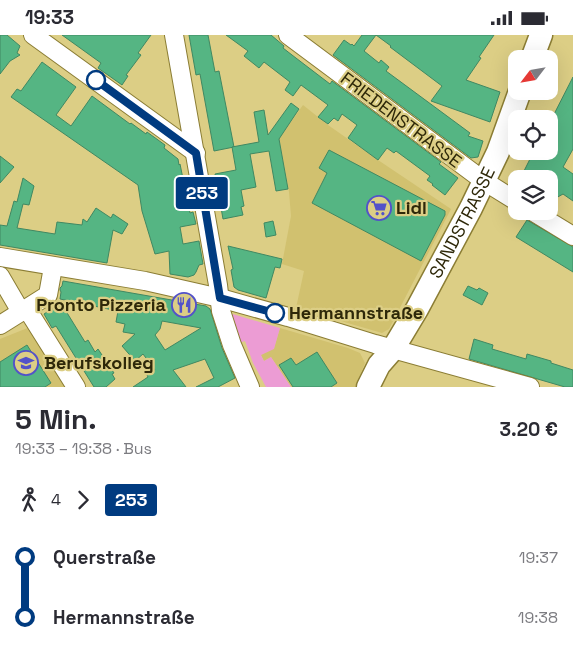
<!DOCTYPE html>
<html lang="de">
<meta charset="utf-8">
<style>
body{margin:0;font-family:"Space Grotesk",sans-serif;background:#f7f7f7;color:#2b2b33;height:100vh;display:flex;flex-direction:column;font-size:19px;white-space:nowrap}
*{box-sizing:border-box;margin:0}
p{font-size:16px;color:#7c7c81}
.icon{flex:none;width:28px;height:28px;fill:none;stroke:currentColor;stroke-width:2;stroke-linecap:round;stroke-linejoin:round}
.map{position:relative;height:352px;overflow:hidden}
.panel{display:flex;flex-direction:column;background:#fff;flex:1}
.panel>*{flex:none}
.badge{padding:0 10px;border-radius:4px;font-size:18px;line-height:32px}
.needle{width:32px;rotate:239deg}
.tools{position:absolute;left:508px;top:15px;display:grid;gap:10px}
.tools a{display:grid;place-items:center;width:50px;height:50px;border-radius:10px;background:#fff;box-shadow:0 5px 20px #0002;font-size:25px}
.map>.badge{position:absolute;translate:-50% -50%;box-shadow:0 0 0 2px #fff}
.legs{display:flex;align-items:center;gap:8px;height:55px;padding:0 15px;font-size:16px}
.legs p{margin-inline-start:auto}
.head{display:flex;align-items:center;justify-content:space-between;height:85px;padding:0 15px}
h1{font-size:28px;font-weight:600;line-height:38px}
ul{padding:0 15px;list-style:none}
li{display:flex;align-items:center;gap:18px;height:60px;font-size:19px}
li i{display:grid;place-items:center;width:8px;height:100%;margin:0 6px;background:currentColor}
li i::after{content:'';width:12px;height:12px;margin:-6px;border:4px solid;border-radius:50%;background:#fff}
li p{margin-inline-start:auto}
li:first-child i{background:linear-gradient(#0000 50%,currentColor 0)}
li:last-child i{background:linear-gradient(currentColor 50%,#0000 0)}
.status{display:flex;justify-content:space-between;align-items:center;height:35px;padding:0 25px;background:#fff;direction:ltr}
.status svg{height:14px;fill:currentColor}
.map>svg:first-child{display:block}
.built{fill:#d1c16f}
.grass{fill:#ec9cd4}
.building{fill:#55b583;stroke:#408862;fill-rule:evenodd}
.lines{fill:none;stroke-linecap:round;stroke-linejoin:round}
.minor-casing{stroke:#8b7d34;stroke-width:20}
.major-casing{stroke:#8b7d34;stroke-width:25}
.minor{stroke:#fff;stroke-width:18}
.major{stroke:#fff;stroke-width:22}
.line-1-casing{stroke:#fff;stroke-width:11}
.line-1{stroke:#003b80;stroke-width:8}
.stop-1-dot{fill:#fff;stroke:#003b80;stroke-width:2.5}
.labels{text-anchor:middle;stroke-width:4.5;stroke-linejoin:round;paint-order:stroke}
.street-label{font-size:18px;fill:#2e2809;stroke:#dcce85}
.poi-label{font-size:18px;font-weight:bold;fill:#2e2809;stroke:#dcce85;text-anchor:start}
.stop-label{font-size:18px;font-weight:bold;fill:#2e2809;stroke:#dcce85;text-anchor:start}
</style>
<div class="status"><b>19:33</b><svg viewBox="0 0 49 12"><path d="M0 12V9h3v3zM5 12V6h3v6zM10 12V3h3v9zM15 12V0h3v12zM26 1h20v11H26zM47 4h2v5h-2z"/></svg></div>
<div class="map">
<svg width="573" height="352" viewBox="0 0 573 352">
<rect width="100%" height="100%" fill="#dcce85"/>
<g class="built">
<polygon points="303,70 328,90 378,125 451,174 389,294 382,298 296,273 304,236 282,229 291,181 289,157 279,104"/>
<polygon points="30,292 68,352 0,352 0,304"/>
<polygon points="280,293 348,313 360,318 365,328 355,352 291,352 271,322 264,326 261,320 274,313"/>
</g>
<polygon class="grass" points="226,277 280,293 274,314 261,320 264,326 271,322 291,352 266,352 253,328 245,306 236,309"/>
<g class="building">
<polygon points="0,0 7,0 20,11 17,18 20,20 10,26 0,39"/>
<polygon points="62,0 151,0 138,18 141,20 126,40 128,41 122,50 98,33 101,28"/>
<polygon points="189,0 208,0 215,37 219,36 234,112 214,116 200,39 196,40"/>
<polygon points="226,0 271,0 284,11 283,13 292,20 330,49 332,46 441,127 439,129 458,143 445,160 432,150 433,149 427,145 430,141 396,116 394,118 387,113 378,125 348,103 357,90 342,79 338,86 334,83 328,89 318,82 328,70 301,50 293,61 285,55 290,47 264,27 259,33 244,21 248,16"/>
<polygon points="362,0 494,0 479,22 481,23 466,45 500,57 490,87 431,66 442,51 390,12 391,11 376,0 364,16 379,28 381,25 389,32 386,36 470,98 468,101 483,106 478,122 471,123 333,20 344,5 351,10 352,9 354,11"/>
<polygon points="42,27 76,52 56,80 71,91 92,61 130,89 131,88 146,99 147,97 165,110 164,113 178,124 179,130 180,129 190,178 193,177 196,189 180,192 183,209 199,206 203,229 199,230 196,237 194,240 188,242 170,239 169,216 155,219 142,176 138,150 11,62 17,54 21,56"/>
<polygon points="573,42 573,114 563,132 573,139 573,166 563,159 549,167 549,144 520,144 534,116 549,116 549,89"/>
<polygon points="291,68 299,74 279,104 288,154 276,156 269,116 250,119 256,152 241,155 244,171 241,172 243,180 223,184 215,139 236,135 232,112 259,107 254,77 264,75 268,100"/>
<polygon points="329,115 445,176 445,180 421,226 312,168 327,138 319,133"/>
<polygon points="0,121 14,132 0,148"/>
<polygon points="23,143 34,151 29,170 23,169 17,193 55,199 57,187 82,190 83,184 87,187 96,173 111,183 113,179 128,189 122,199 113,195 107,228 0,210 0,190 7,191 14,166 17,167"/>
<polygon points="527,185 573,212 573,237 516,202"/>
<polygon points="273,186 276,200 266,202 264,188"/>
<polygon points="228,211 282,224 280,233 275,232 266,263 238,255 234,252 231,235 233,234"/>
<path d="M 63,246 L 206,271 L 210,274 L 222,313 L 235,343 L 218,352 L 196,352 L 214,343 L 205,324 L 173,335 L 186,352 L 133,352 L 148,342 L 147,340 L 155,335 L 143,319 L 135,326 L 122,311 L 135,299 L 123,297 L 125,289 L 116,287 L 118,276 L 60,264 L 61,257 L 60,255 L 60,253 L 62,251 ZM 162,286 L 201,293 L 165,315 L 155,300 L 160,294 Z"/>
<polygon points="468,251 477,255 479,253 488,258 482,270 463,260"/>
<polygon points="61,268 85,307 88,305 95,317 98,314 114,338 112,339 115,344 106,352 94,352 56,291 52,293 44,279"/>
<polygon points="474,304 493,310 492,314 526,324 527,319 551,326 551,328 573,335 573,352 565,352 469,324"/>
<polygon points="27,310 51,348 45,352 0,352 0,327"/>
<polygon points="317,317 337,348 331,352 293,352 279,330 291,323 296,330"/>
</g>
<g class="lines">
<defs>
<g id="minor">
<polyline points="33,0 196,118"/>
<polyline points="174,0 218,250 221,276 232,310 250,352"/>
<polyline points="288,0 484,146 516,166"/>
<polyline points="532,176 573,201"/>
<polyline points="0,222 145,246 220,263 288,282 375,309 530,352"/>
<polyline points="0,241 21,277"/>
<polyline points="27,274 76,352"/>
<polyline points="0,290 48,260 53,232"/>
</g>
<g id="major">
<polyline points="532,24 541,0"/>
<path id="s1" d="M 368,352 L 379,330 L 393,314 L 417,274 L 471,173 L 498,117 L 520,56"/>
</g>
</defs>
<use href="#minor" class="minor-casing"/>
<use href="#major" class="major-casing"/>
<use href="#minor" class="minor"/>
<use href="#major" class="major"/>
</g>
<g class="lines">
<defs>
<polyline id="line-1" points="96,45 196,118 220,263 275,278"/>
</defs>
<use href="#line-1" class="line-1-casing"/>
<use href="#line-1" class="line-1"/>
</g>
<defs>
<symbol id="supermarket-ring" viewBox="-11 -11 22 22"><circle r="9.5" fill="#dcce85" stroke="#5352c9" stroke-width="1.5"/><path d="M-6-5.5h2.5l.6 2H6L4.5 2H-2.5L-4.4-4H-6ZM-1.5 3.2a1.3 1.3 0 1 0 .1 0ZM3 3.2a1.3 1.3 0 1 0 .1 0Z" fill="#5352c9"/></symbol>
<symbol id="restaurant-ring" viewBox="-11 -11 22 22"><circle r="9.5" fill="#dcce85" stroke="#5352c9" stroke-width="1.5"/><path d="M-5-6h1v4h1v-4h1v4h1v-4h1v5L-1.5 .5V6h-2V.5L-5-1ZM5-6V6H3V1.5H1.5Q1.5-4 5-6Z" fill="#5352c9"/></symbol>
<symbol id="school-ring" viewBox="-11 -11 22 22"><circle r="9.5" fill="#dcce85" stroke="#5352c9" stroke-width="1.5"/><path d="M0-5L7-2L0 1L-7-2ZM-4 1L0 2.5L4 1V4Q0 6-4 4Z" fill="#5352c9"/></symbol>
</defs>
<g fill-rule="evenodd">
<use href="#supermarket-ring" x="365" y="159" width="28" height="28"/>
<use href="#restaurant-ring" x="170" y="256" width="28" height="28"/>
<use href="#school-ring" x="12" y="314" width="28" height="28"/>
</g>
<g class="stop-1-dot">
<circle cx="96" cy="45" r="9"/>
<circle cx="275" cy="278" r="9"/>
</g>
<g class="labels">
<g class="street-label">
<text transform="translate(401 85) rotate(37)" y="6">FRIEDENSTRASSE</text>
<text dy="6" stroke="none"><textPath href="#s1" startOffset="190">SANDSTRASSE</textPath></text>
</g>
<g class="poi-label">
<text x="396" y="179">Lidl</text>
<text x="166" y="276" text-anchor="end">Pronto Pizzeria</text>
<text x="44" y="334">Berufskolleg</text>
</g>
<g class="stop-label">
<text x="289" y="284">Hermannstraße</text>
</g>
</g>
</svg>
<div class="tools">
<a><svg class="needle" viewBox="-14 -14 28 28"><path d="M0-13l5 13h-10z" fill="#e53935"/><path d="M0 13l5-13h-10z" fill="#7c7c81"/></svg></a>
<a><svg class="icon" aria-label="locate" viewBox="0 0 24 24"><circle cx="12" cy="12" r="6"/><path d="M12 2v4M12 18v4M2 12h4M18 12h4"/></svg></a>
<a><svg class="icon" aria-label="layers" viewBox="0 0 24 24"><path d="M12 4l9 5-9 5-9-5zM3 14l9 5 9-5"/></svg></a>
</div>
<b class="badge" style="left:202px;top:158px;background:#003b80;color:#fff">253</b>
</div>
<section class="panel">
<div class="head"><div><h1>5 Min.</h1><p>19:33 – 19:38 · Bus</p></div><b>3.20 €</b></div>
<div class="legs"><svg class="icon" aria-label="walk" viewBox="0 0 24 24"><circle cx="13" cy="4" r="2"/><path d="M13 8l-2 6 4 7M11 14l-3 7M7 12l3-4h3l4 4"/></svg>4<svg class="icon" aria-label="forward" viewBox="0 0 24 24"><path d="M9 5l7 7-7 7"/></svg><b class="badge" style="background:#003b80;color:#fff">253</b></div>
<ul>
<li><i style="color:#003b80"></i><b>Querstraße</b><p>19:37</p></li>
<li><i style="color:#003b80"></i><b>Hermannstraße</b><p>19:38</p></li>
</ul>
</section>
